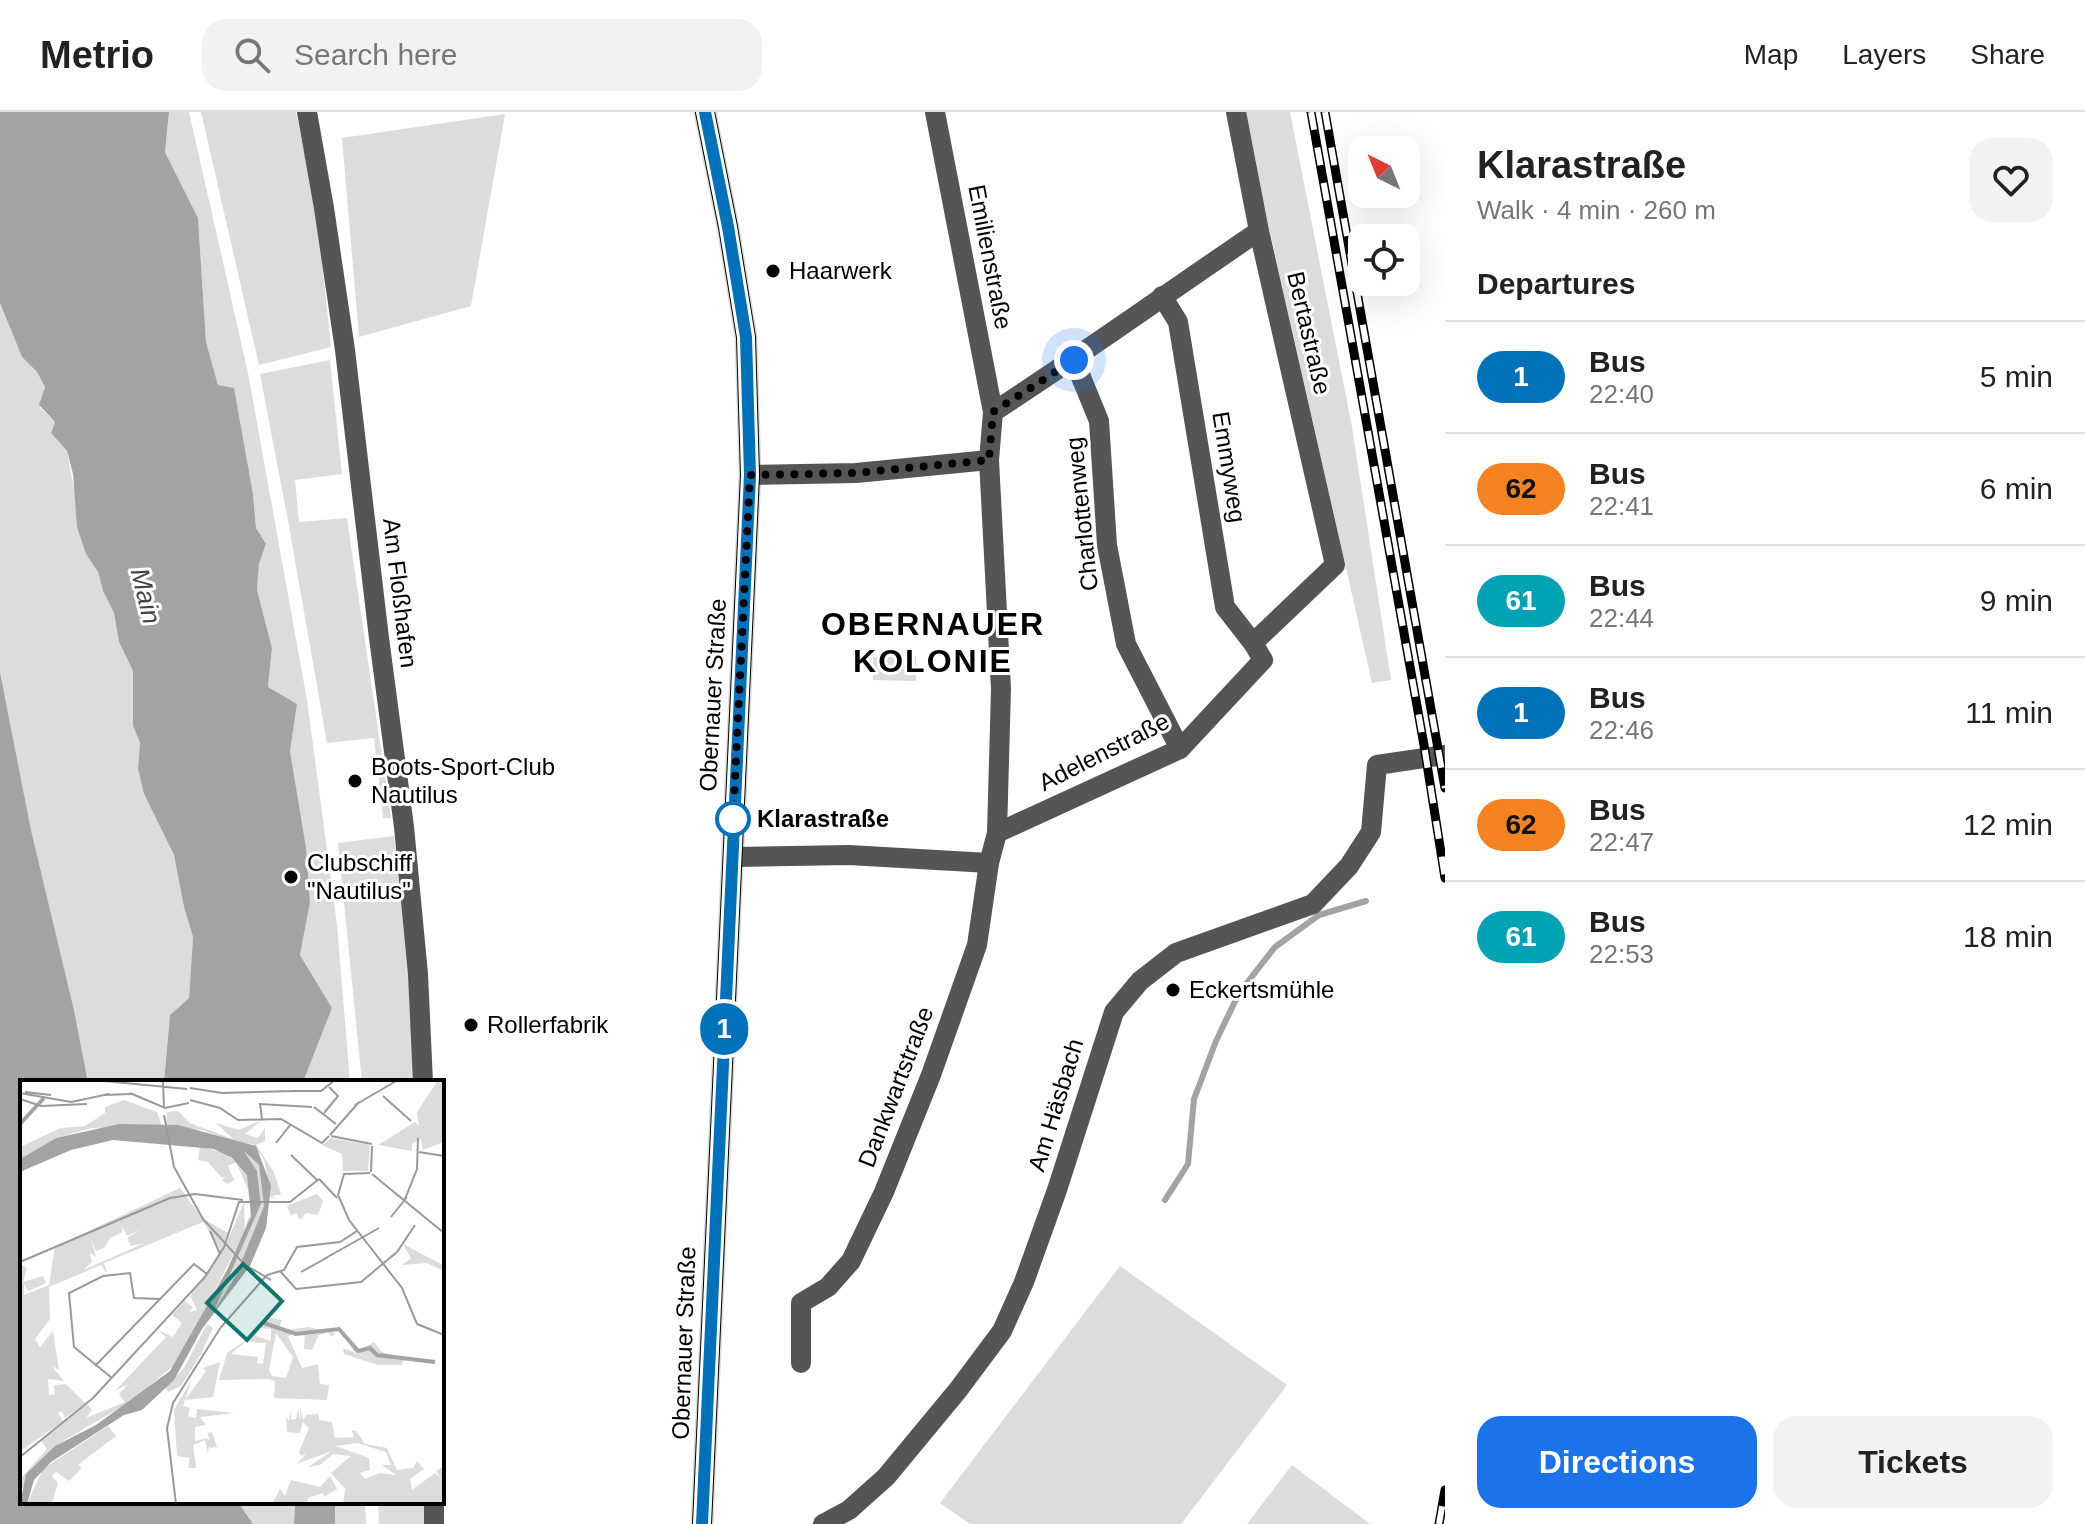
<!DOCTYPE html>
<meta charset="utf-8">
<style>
body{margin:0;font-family:Helvetica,sans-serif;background:#f2f2f2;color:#222;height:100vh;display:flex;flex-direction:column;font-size:30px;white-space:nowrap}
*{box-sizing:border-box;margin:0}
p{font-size:26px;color:#767676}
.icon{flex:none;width:44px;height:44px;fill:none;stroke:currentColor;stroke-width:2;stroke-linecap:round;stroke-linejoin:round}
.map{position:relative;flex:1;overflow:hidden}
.panel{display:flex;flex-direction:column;background:#fff;width:640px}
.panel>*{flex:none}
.badge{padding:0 16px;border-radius:26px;font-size:28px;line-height:52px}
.needle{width:52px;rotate:317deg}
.controls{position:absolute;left:1348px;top:24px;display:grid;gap:16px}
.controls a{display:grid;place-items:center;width:72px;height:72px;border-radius:16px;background:#fff;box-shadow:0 8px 32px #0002;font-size:40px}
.you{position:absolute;width:40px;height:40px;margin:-20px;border:6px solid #fff;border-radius:50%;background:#1a73e8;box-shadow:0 0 0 12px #1a73e833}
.map>.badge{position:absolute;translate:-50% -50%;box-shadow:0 0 0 4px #fff}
h2{padding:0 32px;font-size:30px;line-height:72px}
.round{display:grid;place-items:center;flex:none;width:84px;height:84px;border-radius:24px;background:#f2f2f2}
.head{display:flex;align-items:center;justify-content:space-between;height:136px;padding:0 32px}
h1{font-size:38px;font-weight:800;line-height:60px}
.primary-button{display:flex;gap:16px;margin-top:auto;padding:16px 32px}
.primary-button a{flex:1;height:92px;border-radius:24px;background:#1a73e8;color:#fff;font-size:32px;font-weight:800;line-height:92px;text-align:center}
.primary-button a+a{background:#f2f2f2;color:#222}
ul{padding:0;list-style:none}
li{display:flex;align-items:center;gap:24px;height:112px;padding:0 32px;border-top:2px solid #e0e0e0}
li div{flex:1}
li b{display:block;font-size:30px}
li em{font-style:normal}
li .badge{min-width:88px;font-weight:700;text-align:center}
header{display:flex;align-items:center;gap:48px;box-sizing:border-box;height:112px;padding:0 40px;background:#fff;border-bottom:2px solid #e0e0e0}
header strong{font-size:38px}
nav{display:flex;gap:44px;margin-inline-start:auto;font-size:28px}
.search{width:560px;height:72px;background:#f2f2f2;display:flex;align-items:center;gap:20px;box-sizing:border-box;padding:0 28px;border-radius:24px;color:#767676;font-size:30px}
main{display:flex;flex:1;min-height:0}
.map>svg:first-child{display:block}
.green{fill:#dcdcdc}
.water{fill:#a3a3a3}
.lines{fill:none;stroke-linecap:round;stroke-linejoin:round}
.stream{stroke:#a3a3a3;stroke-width:6}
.major-casing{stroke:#dbdbdb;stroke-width:23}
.minor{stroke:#555;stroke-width:20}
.major{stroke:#000;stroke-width:20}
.rail-casing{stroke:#000;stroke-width:9}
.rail{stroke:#fff;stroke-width:6;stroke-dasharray:18;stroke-linecap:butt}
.line-casing{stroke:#fff;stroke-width:18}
.line{stroke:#0072bc;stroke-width:12}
.walk{stroke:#000;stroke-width:8;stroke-dasharray:0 14.4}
.poi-dot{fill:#000;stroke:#fff;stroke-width:3}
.stop-dot{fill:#fff;stroke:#0072bc;stroke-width:4}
.labels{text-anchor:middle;stroke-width:6;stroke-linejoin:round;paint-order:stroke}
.street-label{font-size:24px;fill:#000;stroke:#fff}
.poi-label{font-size:24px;fill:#000;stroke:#fff;text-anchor:start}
.stop-label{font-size:24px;font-weight:bold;fill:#000;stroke:#fff;text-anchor:start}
.water-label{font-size:26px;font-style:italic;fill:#444;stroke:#fff}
.district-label{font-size:32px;font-weight:bold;letter-spacing:2px;fill:#000;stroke:#fff}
.inset-river{fill:none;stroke:#a3a3a3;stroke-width:4}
.inset-road{fill:none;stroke:#999;stroke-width:2}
.view{fill:#0f766e;fill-opacity:0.15;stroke:#0f766e;stroke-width:4}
.inset-edge{fill:none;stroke:#000;stroke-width:4}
</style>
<header>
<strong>Metrio</strong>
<div class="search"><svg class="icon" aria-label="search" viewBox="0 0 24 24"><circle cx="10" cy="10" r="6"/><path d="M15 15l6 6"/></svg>Search here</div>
<nav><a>Map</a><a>Layers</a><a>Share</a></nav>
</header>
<main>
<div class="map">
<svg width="1445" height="1412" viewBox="0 0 1445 1412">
<rect width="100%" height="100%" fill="#fff"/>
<g class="green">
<polygon points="169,0 189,0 248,261 307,588 337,813 350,970 303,970 332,896 300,843 310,789 306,735 290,639 297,592 268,575 272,536 257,478 259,452 266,432 256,416 253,382 234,277 218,273 206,230 198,106 165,40"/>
<polygon points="201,0 296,0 318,112 331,235 259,253"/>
<polygon points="1246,0 1290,0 1352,315 1391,568 1372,571 1267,107"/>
<polygon points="505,2 471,194 359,225 342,26"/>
<polygon points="0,191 22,245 37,260 45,275 40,296 55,310 51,321 67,339 86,442 98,460 103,479 114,501 119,530 133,559 133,614 140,631 138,657 144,682 174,743 184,795 193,825 189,886 170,903 164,970 88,970 74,898 31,718 0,560"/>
<polygon points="330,248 342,362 295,368 299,410 347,406 391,706 383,706 374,626 327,631 289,414 260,262"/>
<polygon points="873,545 916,545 916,569 873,568"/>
<polygon points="394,724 413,892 415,970 362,970 338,731"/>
<polygon points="1120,1154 1287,1273 1181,1412 970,1412 940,1391"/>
<polygon points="1292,1353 1370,1412 1247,1412"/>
<polygon points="238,1390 295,1390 294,1412 253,1412"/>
<polygon points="335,1390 365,1390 366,1412 335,1412"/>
<polygon points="378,1390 424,1390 425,1412 379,1412"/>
</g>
<g class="water">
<polygon points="0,0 169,0 165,40 198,106 206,230 218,273 234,276 253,382 256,416 266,432 259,452 257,478 272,536 268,575 297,592 290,639 306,735 310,790 300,843 332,896 303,970 164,970 170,903 189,886 193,825 184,795 174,743 144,682 138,657 140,631 133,614 133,559 119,530 114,501 103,479 98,460 86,442 77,415 73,362 67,339 51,321 55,310 39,293 45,275 37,260 22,245 0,191"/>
<polygon points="0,560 31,718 74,898 88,970 22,970 22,1390 238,1390 253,1412 0,1412"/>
<polygon points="295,1390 335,1390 335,1412 294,1412"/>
</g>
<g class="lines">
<polyline class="stream" points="1165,1088 1188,1052 1194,987 1216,929 1239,881 1275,835 1319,803 1366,789"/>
<defs>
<polyline id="major" points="702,1412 750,363 746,225 728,115 705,0"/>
</defs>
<use href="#major" class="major-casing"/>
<g class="minor">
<polyline points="307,0 324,96 345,238 379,526 404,715 418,862 423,970"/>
<polyline points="1162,184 1178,210 1225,495 1253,531"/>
<polyline points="1074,248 1099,309 1107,433 1126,532 1180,637"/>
<path d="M 993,300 C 1083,242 1170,179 1259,119"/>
<polyline points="750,363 856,361 989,348"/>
<polyline points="997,721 1180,637 1263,548 1253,531 1335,453 1259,119 1236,0"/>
<polyline points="733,745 849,743 989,751"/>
<polyline points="801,1251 801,1191 828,1175 851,1149 884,1080 931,963 977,833 989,751 997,721 1001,577 989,348 993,300 935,0"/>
<polyline points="434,1390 434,1412"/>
<polyline points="823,1412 849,1398 886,1365 958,1278 1002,1219 1024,1170 1057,1078 1114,900 1140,869 1176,841 1313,792 1349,754 1371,720 1377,653 1445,643"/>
</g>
<use href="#major" class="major"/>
<defs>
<g id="rail">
<polyline points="1311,0 1424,633 1445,766"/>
<polyline points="1325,0 1445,676"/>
<polyline points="1439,1412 1445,1378"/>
</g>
</defs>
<use href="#rail" class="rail-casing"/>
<use href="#rail" class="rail"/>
</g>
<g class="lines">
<defs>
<polyline id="line" points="702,1412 750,363 746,225 728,115 705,0"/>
</defs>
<use href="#line" class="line-casing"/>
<use href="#line" class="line"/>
<polyline class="walk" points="733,707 750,363 856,361 989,348 993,300 1074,248"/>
</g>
<g class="poi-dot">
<circle cx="773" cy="159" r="8"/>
<circle cx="355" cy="669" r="8"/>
<circle cx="291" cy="765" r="8"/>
<circle cx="1173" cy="878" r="8"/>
<circle cx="471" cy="913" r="8"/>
</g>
<circle class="stop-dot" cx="733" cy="707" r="16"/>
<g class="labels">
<g class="street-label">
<text transform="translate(990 145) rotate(79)" y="8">Emilienstraße</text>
<text transform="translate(1309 221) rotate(77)" y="8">Bertastraße</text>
<text transform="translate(1229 355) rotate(81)" y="8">Emmyweg</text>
<text transform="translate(1082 402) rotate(-96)" y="8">Charlottenweg</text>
<text transform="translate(400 481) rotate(83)" y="8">Am Floßhafen</text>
<text transform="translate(713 583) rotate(-87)" y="8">Obernauer Straße</text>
<text transform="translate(1104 640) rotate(-27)" y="8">Adelenstraße</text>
<text transform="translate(896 975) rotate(-69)" y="8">Dankwartstraße</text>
<text transform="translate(1056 993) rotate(-73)" y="8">Am Häsbach</text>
<text transform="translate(684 1231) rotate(-88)" y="8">Obernauer Straße</text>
</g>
<g class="poi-label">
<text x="789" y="167">Haarwerk</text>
<text x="371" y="663">Boots-Sport-Club<tspan x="371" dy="28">Nautilus</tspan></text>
<text x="307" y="759">Clubschiff<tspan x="307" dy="28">"Nautilus"</tspan></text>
<text x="1189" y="886">Eckertsmühle</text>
<text x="487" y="921">Rollerfabrik</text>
</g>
<g class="stop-label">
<text x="757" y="715">Klarastraße</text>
</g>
<g class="water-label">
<text transform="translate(146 484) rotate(76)" y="9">Main</text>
</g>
<g class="district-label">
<text x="933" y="523">OBERNAUER<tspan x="933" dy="37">KOLONIE</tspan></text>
</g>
</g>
<g transform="translate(20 968)">
<rect width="424" height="424" fill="#fff"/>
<path d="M 418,0 L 424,0 L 424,62 L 403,70 L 401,59 L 392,63 L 392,71 L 358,65 L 395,42 L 399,46 L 397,32 ZM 104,20 L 137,32 L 142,46 L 72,48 L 36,58 L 0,79 L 0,67 L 41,48 L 65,46 L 85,33 L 85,27 ZM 158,31 L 170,43 L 213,59 L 196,43 L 219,50 L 242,40 L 225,54 L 238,58 L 245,48 L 245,61 L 236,65 L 254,92 L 261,115 L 255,115 L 252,117 L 259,119 L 251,118 L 244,79 L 232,64 L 219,63 L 182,50 L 146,47 L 147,32 ZM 311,58 L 350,65 L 348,91 L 323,91 L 322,74 L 302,65 ZM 180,66 L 201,72 L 220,84 L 227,95 L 231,108 L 232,119 L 216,82 L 208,86 L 214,100 L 207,104 L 202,100 L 207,96 L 202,98 L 188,82 L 178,80 ZM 224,71 L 239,85 L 244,126 L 217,193 L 194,231 L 241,124 L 237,91 ZM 160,108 L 182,138 L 208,153 L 201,171 L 183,142 L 84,183 L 87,194 L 81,185 L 29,207 L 30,239 L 15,259 L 20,267 L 33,251 L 39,290 L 32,286 L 44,301 L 28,299 L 29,315 L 35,314 L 34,305 L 46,304 L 65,323 L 45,338 L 42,331 L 38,333 L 43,341 L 2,370 L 0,184 L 7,188 L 3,202 L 23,196 L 26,203 L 8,211 L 4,204 L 4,215 L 29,205 L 35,167 ZM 101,145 L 107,156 L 120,150 L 107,158 L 111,166 L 125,163 L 63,190 L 72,182 L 70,173 L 76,177 L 71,160 L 76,171 L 84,168 L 90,158 L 103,152 ZM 297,114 L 303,121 L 298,135 L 286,133 L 280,140 L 276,133 L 271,136 L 267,126 ZM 224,122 L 225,149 L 233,124 L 227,147 L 159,281 L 111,321 L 35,366 L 0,411 L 2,397 L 27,369 L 21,361 L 67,324 L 72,330 L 66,338 L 105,322 L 99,314 L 108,304 L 95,311 L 146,257 L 138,250 L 153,257 L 162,243 L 152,235 L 165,221 L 173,227 L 170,232 L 177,230 L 170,216 L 206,164 ZM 383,164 L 423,185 L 424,191 L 407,183 L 382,185 L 391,178 ZM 248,237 L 262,240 L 259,248 L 266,250 L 288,247 L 315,253 L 312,257 L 308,252 L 299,255 L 292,270 L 284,269 L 285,252 L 268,256 L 282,288 L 298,284 L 300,304 L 309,305 L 307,320 L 254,318 L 255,301 L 248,299 L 199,300 L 207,273 L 233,255 L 251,261 L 251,249 L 240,248 ZM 256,253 L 273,277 L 266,298 L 252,296 L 249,290 ZM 225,262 L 246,263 L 243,284 L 237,283 L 238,277 L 211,274 ZM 187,244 L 193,248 L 181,274 L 161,306 L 148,312 L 145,308 L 164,288 ZM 326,254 L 340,270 L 354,262 L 362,272 L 384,279 L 382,285 L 358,285 L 324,274 L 323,268 L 359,282 L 333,271 ZM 200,282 L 193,317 L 165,320 L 163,326 L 170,328 L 168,336 L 176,338 L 177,329 L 214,333 L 180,337 L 186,345 L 175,347 L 175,361 L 186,358 L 190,360 L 187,353 L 192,352 L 197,367 L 204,366 L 190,368 L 189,366 L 188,373 L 185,360 L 173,365 L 176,388 L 168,388 L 170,378 L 157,376 L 154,330 L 172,299 L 165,320 L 186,291 L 183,288 ZM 280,327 L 283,340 L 286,335 L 299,334 L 299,340 L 312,342 L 315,358 L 334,357 L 332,350 L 336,351 L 345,364 L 367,368 L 377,390 L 393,388 L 397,381 L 404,389 L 390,399 L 392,410 L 415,393 L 422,400 L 416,391 L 422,387 L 424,417 L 421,424 L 323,424 L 325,409 L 311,393 L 331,376 L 313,374 L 300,385 L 288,387 L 312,371 L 276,384 L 287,373 L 281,376 L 279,372 L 289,348 L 283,342 L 280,353 L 267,352 L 266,336 L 269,341 L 271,331 L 271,340 L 276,339 L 278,328 L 280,342 ZM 337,363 L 366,372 L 371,385 L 362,385 L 376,395 L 360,393 L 345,399 L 340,393 L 350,390 L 349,378 L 316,366 ZM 88,346 L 96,356 L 59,384 L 61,389 L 49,401 L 36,392 L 32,396 L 38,403 L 32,424 L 7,424 L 23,389 ZM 310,396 L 317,409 L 304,417 L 303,413 L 288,418 L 287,424 L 252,424 L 260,409 L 265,416 L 271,400 L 300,407 Z" fill="#dcdcdc" fill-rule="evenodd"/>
<path d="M 99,44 L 158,45 L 236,66 L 251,106 L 246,148 L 230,186 L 182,249 L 154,300 L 122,330 L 104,335 L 31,382 L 14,400 L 7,424 L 0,424 L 6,394 L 35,366 L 76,345 L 150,291 L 207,190 L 231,136 L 227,95 L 212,78 L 194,69 L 93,60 L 51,70 L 0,92 L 0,79 L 36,58 ZM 224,71 L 239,85 L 244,126 L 216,195 L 194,231 L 241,124 L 237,91 Z" fill="#a3a3a3" fill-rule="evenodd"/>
<path class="inset-river" d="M 0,44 L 24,18M 244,243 L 276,254 L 319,249 L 338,271 L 350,268 L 357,275 L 415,282"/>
<path class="inset-road" d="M 74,0 L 167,9M 143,0 L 144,28M 170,8 L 202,13 L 274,11M 270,11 L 301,11 L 315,0M 5,12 L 31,15M 0,13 L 51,22 L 89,14M 110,13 L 145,28 L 169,23M 84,15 L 111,14M 363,16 L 391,41M 0,19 L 21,26 L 67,24M 170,20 L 200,28 L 218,40 L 261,39 L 302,63 L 309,56M 335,25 L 378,0M 294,27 L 316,44M 304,33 L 318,16 L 309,7M 144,35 L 154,87 L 183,139 L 224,184 L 251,200M 242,39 L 240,24 L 292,27M 310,55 L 339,22M 311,56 L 352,64M 256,63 L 271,44M 399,72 L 424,76M 271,75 L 297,100M 351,92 L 352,66M 352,94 L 424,153M 299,99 L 317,118M 318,115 L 329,140 L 382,208 L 397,244 L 424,255M 318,115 L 324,94 L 350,93M 385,119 L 397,89 L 398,58M 371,137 L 387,117M 190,151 L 200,174M 304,179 L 359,148M 0,182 L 150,118 L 175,114 L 223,120M 260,191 L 276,209 L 341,202 L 377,172 L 395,145M 281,192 L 308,177M 247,195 L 264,190 L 277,167 L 320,162 L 337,151M 75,286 L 174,184 L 187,194M 92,298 L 54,267 L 49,213 L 83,196 L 110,193 L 114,218 L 141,219M 0,377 L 73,318 L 185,197 L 204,167 L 219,122 L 270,122 L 299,99M 156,424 L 147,348 L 153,323 L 201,247 L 247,195"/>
<path class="view" d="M 223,184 L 262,221 L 227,260 L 187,223 Z"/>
<rect width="424" height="424" class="inset-edge"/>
</g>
</svg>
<div class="controls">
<a><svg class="needle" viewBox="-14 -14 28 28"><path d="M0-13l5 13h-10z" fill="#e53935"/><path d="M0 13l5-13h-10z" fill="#767676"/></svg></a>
<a><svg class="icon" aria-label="locate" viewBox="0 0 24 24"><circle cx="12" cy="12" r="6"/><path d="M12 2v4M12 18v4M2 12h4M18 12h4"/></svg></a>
</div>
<div class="you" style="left:1074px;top:248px"></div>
<b class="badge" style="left:724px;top:917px;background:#0072bc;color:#fff">1</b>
</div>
<section class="panel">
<div class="head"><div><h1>Klarastraße</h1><p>Walk · 4 min · 260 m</p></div><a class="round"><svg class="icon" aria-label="heart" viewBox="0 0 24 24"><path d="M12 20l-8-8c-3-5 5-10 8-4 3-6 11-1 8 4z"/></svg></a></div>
<h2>Departures</h2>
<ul>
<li><span class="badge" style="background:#0072bc;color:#fff">1</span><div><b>Bus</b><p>22:40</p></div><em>5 min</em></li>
<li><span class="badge" style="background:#f58220;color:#111">62</span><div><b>Bus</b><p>22:41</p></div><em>6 min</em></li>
<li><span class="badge" style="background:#00a3b4;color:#fff">61</span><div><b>Bus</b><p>22:44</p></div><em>9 min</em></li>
<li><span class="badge" style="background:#0072bc;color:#fff">1</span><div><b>Bus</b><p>22:46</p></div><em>11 min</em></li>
<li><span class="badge" style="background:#f58220;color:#111">62</span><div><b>Bus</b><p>22:47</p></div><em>12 min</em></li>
<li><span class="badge" style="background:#00a3b4;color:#fff">61</span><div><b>Bus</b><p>22:53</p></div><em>18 min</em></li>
</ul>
<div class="primary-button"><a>Directions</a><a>Tickets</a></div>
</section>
</main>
